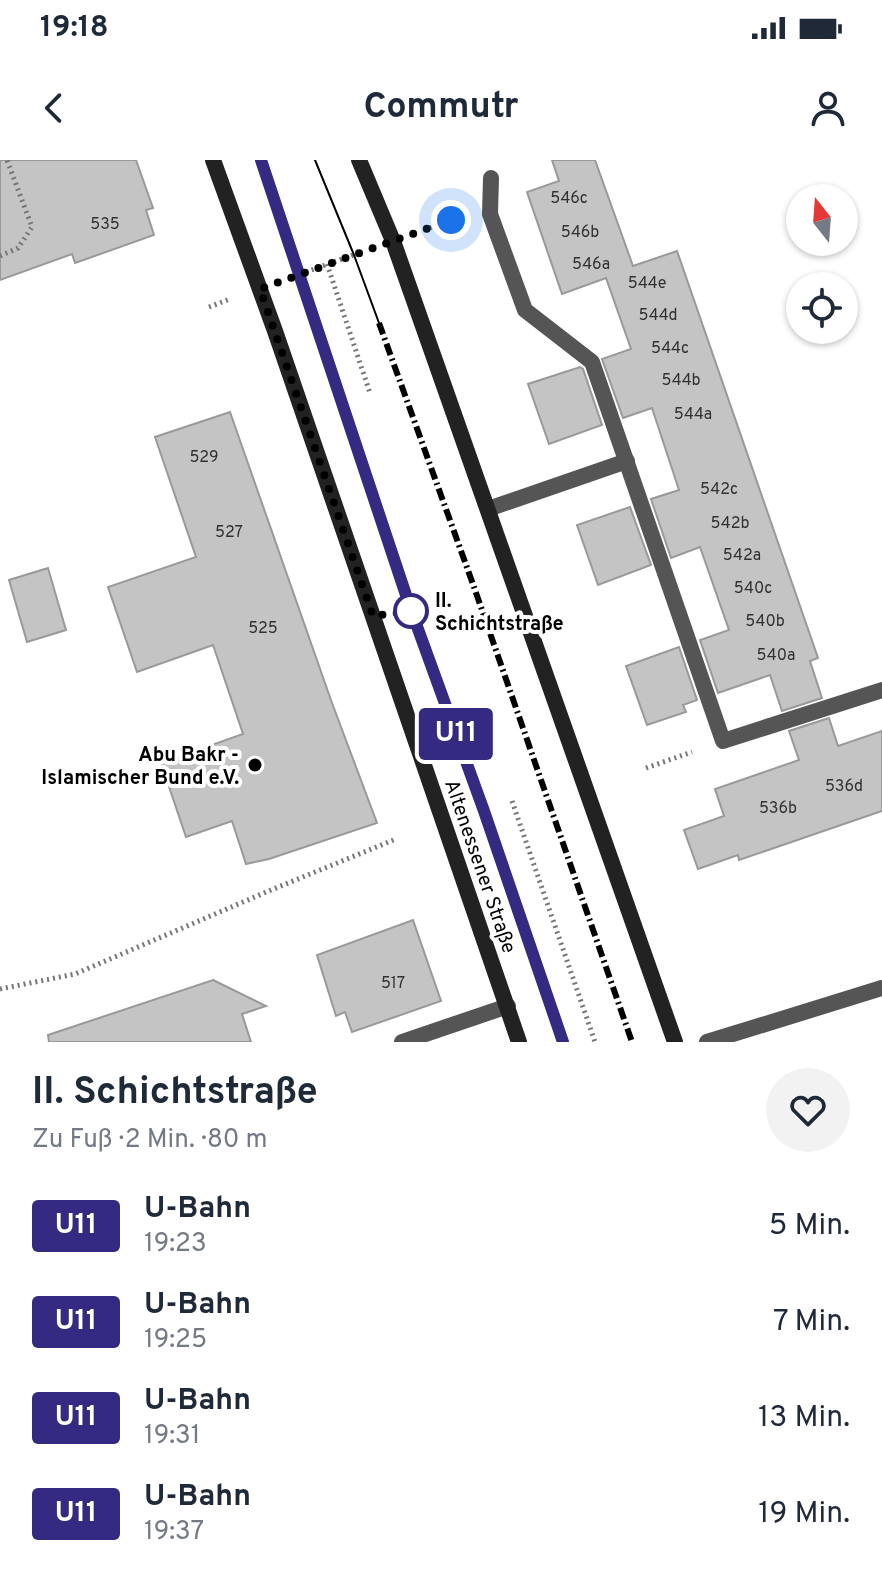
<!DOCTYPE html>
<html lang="de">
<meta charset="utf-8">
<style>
body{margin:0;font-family:Overpass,sans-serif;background:#f2f2f3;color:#1f2937;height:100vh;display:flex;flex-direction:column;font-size:30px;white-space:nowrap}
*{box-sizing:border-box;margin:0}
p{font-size:26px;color:#747a83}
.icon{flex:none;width:44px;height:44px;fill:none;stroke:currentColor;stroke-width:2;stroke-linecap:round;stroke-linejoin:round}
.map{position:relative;height:882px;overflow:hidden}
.drawer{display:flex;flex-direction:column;background:#fff;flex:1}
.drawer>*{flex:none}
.badge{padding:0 16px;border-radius:6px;font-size:28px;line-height:52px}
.needle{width:52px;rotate:343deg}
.tools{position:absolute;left:786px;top:24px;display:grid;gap:16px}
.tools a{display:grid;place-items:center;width:72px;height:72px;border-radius:50%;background:#fff;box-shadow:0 2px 6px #0004;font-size:40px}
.you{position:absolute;width:40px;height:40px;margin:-20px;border:6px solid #fff;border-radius:50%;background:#1a73e8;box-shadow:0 0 0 12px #1a73e833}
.map>.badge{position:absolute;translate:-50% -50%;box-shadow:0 0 0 4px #fff}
.round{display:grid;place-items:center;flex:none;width:84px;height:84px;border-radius:42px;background:#f2f2f3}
.head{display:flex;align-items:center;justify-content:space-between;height:136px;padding:0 32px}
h1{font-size:38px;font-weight:700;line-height:60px}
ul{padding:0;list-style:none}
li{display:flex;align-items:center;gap:24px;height:96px;padding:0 32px}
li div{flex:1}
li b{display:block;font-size:30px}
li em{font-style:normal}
li .badge{min-width:88px;font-weight:700;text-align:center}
.status{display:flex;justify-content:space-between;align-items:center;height:56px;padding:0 40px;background:#fff;direction:ltr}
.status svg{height:22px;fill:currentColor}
header{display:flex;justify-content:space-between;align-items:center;height:104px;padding:0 32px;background:#fff;font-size:36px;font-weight:700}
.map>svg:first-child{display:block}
.building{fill:#c4c4c4;stroke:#999;stroke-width:2}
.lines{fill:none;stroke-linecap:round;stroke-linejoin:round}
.path{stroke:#777;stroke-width:5;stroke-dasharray:2 4;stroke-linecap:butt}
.lane{stroke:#555;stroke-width:16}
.street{stroke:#555;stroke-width:16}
.secondary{stroke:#222;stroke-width:16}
.tram{stroke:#000;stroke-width:2}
.rail{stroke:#000;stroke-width:6;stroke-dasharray:12 4 2 4;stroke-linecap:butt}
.line-casing{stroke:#fff;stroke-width:18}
.line{stroke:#342a82;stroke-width:12}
.walk{stroke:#000;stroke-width:8;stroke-dasharray:0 14.4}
.stop-dot{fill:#fff;stroke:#342a82;stroke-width:4}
.poi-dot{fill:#000;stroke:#fff;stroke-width:3}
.labels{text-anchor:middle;stroke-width:8;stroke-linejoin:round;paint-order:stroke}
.number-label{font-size:16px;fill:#313131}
.stop-label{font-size:20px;font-weight:bold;fill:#000;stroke:#fff;text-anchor:start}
.poi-label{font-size:20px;font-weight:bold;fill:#000;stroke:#fff;text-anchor:end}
.street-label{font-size:20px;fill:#000;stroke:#fff}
</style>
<div class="status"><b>19:18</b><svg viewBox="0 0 49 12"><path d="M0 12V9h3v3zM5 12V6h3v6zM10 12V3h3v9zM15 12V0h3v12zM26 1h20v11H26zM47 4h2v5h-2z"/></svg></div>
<header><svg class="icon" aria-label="back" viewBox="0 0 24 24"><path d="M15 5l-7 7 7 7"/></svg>Commutr<svg class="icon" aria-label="person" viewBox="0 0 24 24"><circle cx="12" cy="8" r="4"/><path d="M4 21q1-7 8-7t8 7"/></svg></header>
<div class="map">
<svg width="882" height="882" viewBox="0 0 882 882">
<rect width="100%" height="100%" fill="#fff"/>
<g class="building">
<polygon points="0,0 136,0 153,48 146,50 154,75 75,103 72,94 0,120"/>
<polygon points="552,0 595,0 633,106 677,91 818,498 810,501 822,538 782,551 770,515 718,533 700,480 729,470 700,387 671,398 651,339 679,330 652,248 623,258 602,199 631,189 606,118 562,134 527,32 559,21"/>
<polygon points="580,207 583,209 602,265 549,284 528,224"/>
<polygon points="230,252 332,543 377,663 269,699 246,704 232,661 186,677 161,603 243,574 213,485 137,512 108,427 196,397 155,277"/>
<polygon points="630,347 651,405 598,425 577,365"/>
<polygon points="48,408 66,470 27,482 9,420"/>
<polygon points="679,487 697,540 683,545 686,552 647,565 626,506"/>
<polygon points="829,558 838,586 882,571 882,651 739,700 738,695 698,709 684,670 724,656 715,629 799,600 789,571"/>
<polygon points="413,760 441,841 352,872 345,852 336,856 317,795"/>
<polygon points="213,820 266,846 242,854 251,882 49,882 48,875"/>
</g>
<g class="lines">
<g class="path">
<polyline points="424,70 451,60"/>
<polyline points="0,96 18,88 32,67 7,0"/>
<polyline points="327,104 370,233"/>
<polyline points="289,118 362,92"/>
<polyline points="209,147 230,139"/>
<polyline points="646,608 692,592"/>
<polyline points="512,641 595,882"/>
<polyline points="0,829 75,814 271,730 396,679"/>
</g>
<polyline class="lane" points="402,882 508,846"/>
<g class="street">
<polyline points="491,18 490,54 525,150 592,202 723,581 882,530"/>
<polyline points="488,349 627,301"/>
<polyline points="707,882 882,828"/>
</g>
<g class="secondary">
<polyline points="213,0 275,171 519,882"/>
<polyline points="359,0 393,81 675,882"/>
</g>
<g class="tram">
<polyline points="261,0 326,196"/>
<polyline points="315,0 354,95 379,163"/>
</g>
<g class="rail">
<polyline points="379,163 474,427 632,882"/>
<polyline points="326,196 410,447 484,651 563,882"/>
</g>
</g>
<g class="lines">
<defs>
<polyline id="line" points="261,0 410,447 484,651 563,882"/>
</defs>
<use href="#line" class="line-casing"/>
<use href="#line" class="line"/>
<polyline class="walk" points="411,451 373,456 260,129 451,60"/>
</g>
<circle class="stop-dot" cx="411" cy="451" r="16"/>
<circle class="poi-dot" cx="255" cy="605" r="8"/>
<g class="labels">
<g class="number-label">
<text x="569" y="43">546c</text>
<text x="105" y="69">535</text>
<text x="580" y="77">546b</text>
<text x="591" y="109">546a</text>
<text x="647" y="128">544e</text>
<text x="658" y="160">544d</text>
<text x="670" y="193">544c</text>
<text x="681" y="225">544b</text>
<text x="693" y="259">544a</text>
<text x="204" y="302">529</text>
<text x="719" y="334">542c</text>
<text x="730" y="368">542b</text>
<text x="229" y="377">527</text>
<text x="742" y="400">542a</text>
<text x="753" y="433">540c</text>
<text x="765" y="466">540b</text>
<text x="263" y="473">525</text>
<text x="776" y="500">540a</text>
<text x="844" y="631">536d</text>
<text x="778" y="653">536b</text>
<text x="393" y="828">517</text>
</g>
<g class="stop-label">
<text x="435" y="447">II.<tspan x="435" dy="23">Schichtstraße</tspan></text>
</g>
<g class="poi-label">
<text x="239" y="601">Abu Bakr -<tspan x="239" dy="23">Islamischer Bund e.V.</tspan></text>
</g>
<g class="street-label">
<text transform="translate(481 706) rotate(71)" y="7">Altenessener Straße</text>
</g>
</g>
</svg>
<div class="tools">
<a><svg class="needle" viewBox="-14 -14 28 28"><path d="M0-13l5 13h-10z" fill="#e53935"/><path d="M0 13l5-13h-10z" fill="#747a83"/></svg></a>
<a><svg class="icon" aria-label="locate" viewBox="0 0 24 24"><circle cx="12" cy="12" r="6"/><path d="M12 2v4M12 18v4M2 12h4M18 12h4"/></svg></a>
</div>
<div class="you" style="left:451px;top:60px"></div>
<b class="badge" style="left:456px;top:574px;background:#342a82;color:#fff">U11</b>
</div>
<section class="drawer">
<div class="head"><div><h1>II. Schichtstraße</h1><p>Zu Fuß · 2 Min. · 80 m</p></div><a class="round"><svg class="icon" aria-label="heart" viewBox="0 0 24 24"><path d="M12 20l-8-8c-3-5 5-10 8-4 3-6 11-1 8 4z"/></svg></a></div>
<ul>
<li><span class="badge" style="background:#342a82;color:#fff">U11</span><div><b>U-Bahn</b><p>19:23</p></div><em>5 Min.</em></li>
<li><span class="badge" style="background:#342a82;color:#fff">U11</span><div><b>U-Bahn</b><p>19:25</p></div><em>7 Min.</em></li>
<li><span class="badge" style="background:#342a82;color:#fff">U11</span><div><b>U-Bahn</b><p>19:31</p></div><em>13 Min.</em></li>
<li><span class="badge" style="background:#342a82;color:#fff">U11</span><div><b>U-Bahn</b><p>19:37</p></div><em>19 Min.</em></li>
</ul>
</section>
